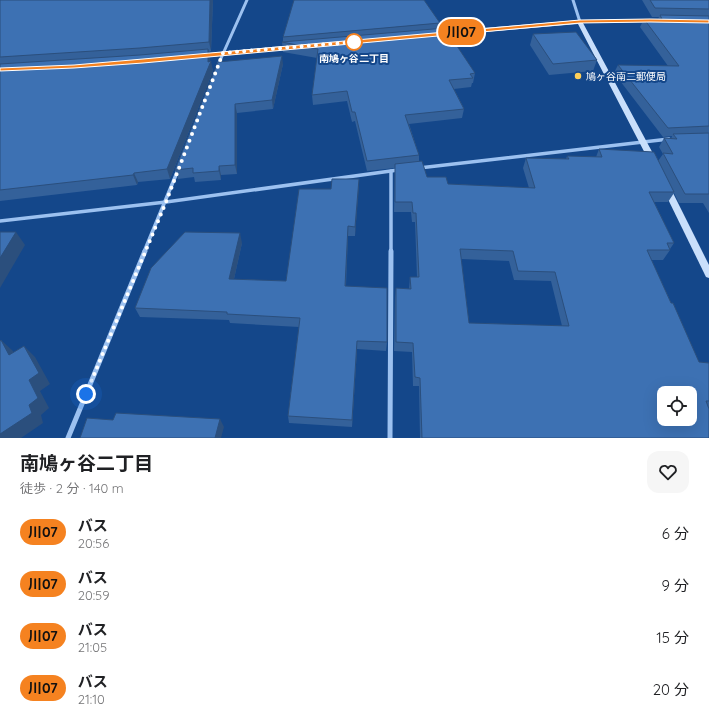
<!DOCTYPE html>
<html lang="ja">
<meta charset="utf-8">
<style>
body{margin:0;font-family:Quicksand,"Noto Sans JP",sans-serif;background:#f6f6f6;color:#202124;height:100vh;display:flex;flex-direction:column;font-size:15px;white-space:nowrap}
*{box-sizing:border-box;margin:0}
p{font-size:13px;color:#757577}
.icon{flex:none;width:22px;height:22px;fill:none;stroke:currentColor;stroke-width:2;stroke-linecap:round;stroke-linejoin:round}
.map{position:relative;height:438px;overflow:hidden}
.sheet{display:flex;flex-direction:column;background:#fff;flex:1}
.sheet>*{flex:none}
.badge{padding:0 8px;border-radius:13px;font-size:14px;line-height:26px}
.buttons{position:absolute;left:657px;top:386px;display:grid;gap:8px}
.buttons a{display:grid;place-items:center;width:40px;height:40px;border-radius:8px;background:#fff;box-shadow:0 4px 16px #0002;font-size:20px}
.you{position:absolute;width:20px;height:20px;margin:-10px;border:3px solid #fff;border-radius:50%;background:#1a73e8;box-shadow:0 0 0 6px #1a73e833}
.map>.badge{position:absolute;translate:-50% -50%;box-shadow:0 0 0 2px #fff}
.round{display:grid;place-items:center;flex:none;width:42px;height:42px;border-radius:12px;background:#f6f6f6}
.summary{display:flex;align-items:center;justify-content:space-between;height:68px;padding:0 20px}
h1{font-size:19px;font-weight:700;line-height:30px}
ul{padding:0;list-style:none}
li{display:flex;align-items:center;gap:12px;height:52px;padding:0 20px}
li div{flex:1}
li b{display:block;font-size:15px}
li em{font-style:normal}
li .badge{min-width:44px;font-weight:700;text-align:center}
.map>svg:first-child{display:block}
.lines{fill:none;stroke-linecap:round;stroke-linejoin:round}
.street-far2{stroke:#9cc1f0;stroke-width:3}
.street-far1{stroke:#9cc1f0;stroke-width:3.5}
.street{stroke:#9cc1f0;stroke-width:5}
.secondary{fill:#c9dffb;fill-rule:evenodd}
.wall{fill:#34619a;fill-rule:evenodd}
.shaded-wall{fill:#2b4f7d}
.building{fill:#3d71b3;stroke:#2b4f7d;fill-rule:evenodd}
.line{fill:#f58220;stroke:#fff}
.walk{stroke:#fff;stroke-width:4;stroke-dasharray:0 7.2}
.stop-dot{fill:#fff;stroke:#f58220;stroke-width:2}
.poi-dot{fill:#ffd05a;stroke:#14478a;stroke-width:1.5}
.labels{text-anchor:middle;stroke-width:4;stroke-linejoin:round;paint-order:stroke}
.far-stop-label{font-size:10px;font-weight:bold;fill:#fff;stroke:#14478a}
.far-poi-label{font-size:10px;fill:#fff;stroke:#14478a;text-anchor:start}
</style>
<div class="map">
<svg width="709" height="438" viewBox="0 0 709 438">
<rect width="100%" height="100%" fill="#14478a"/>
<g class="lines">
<g class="street-far2">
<polyline points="573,0 580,22"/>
<polyline points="218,65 247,0"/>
</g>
<g class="street-far1">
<polyline points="419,168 669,139"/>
<polyline points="0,221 166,202 398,170"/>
<polyline points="144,252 178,170"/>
<polyline points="391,252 391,171"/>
</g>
<g class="street">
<polyline points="68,438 145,251"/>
<polyline points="390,438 391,251"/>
</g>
<g class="secondary">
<polygon points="655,19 656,20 653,22 583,23 657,161 653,163 649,161 578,24 437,36 434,34 437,32 580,20"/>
<polygon points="292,45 295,47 294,48 200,58 197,56 200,54"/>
<polygon points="667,186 671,189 709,265 709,278 706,277 663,189"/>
</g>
</g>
<g class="wall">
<polygon points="0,0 213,0 211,51 209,52 210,58 210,61 213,71 170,179 138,182 137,185 0,201"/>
<path d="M 642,0 L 709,0 L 709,213 L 703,203 L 679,203 L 674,193 L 668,202 L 654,202 L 674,243 L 670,249 L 670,250 L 663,260 L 651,260 L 699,362 L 709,363 L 709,438 L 420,438 L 419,386 L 413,386 L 412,352 L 394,351 L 395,298 L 396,288 L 409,289 L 410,277 L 417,277 L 415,222 L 412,222 L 411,212 L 394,212 L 395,168 L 367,171 L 355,121 L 352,122 L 347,101 L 313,105 L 312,95 L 317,58 L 283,52 L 282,42 L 283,42 L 283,37 L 440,23 L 439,29 L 475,73 L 473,83 L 472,83 L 471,87 L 454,89 L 464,109 L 462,118 L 409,124 L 419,155 L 419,161 L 427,177 L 448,184 L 529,188 L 523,168 L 526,158 L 566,159 L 567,156 L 596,157 L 599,149 L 658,161 L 663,154 L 659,147 L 664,138 L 671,139 L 672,136 L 663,137 L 614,73 L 618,65 L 668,66 L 640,27 L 644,19 L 658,19 L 659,17 L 652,17 ZM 461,259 L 509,261 L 514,280 L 551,281 L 562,326 L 469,323 Z"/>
<polygon points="533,34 597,60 593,71 549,75 530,45"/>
<polygon points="218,62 283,64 273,109 237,113 237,174 221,175 221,180 195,182 194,177 178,179 175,170"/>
<polygon points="359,179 355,236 348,236 346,286 387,342 386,351 357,349 352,427 289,423 288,416 299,327 230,323 229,320 140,317 135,308 242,243 234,279 286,281 331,189"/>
</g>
<g class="shaded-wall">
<polygon points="210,0 213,0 211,51 209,42"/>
<polygon points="208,49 210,58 210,62 211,61 213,71 170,179 167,169"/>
<polygon points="282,56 283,64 273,109 272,100"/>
<polygon points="235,104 237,113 237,174 235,165"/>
<polygon points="219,166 221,175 221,180 219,171"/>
<polygon points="134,173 138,182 137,185 133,175"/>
<polygon points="359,179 359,188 355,236 355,227"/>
<polygon points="348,226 348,236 345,295 345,286"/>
<polygon points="16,232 25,245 0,288 0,258"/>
<polygon points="240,233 242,243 232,288 229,279"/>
<polygon points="1,340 13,351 20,366 9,355"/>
<polygon points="357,341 357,349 352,427 352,420"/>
<polygon points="24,346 35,357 50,384 40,391 49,408 41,415 43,423 21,438 0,438 0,434 29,405 29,380"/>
<polygon points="220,419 224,427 221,438 215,438"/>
</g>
<g class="building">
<polygon points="0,0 210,0 209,42 140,48 0,57"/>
<polygon points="294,0 424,0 440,23 283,37"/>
<polygon points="650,0 709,0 709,9 655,8"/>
<polygon points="660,15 709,16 709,126 668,128 618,65 679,66 644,19 662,19"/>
<polygon points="445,28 475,73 470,74 473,78 449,80 464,109 405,115 419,155 367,161 355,112 352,112 347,91 312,95 318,49 282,42"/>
<polygon points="576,32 597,60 553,64 533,34"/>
<polygon points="208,49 208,62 211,61 167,169 134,173 133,175 0,190 0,64 140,55"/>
<polygon points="282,56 272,100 235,104 235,165 219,166 219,171 193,173 193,168 175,170 218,62"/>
<polygon points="709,133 709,194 685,194 663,153 673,154 664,138 677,139 673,134"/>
<path d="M 599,149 L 654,152 L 674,192 L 649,192 L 674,243 L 667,243 L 670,250 L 647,250 L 671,303 L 673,303 L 699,362 L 709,363 L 709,401 L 706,401 L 709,409 L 709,438 L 422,438 L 420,378 L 415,377 L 413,343 L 396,342 L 396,288 L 411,289 L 410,277 L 419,277 L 416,213 L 413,213 L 412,202 L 395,202 L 395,164 L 422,161 L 427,177 L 446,177 L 448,184 L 535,188 L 526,158 L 569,159 L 567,156 L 602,157 ZM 460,249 L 513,251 L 518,271 L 555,272 L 569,326 L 469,323 ZM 664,393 L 690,393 L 690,419 L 664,419 Z"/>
<polygon points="332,179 359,179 355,227 348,226 345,286 387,288 387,342 357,341 352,420 288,416 300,318 227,314 227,312 135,308 151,268 185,232 240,233 229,279 286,281 299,189 331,189"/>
<polygon points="0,232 16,232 0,258"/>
<polygon points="1,340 9,355 24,346 39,373 29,380 38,398 29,405 32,413 0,434 0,341"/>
<polygon points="116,413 220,419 215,438 80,438 87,418 113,420"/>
</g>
<polygon class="line" points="650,19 709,20 709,23 650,22 580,23 143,63 74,68 0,71 0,68 74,65 143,59 580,20"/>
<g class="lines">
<polyline class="walk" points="86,394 166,202 223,53 354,42"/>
</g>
<circle class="stop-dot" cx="354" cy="42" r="8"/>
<circle class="poi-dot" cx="578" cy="76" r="4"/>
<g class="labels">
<g class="far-stop-label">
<text x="354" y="62">南鳩ヶ谷二丁目</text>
</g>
<g class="far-poi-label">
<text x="586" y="80">鳩ヶ谷南二郵便局</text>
</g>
</g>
</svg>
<div class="buttons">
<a><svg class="icon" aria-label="locate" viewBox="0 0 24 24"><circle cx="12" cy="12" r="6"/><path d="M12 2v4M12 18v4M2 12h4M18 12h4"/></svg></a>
</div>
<div class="you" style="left:86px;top:394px"></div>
<b class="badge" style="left:461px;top:32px;background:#f58220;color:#111">川07</b>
</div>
<section class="sheet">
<div class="summary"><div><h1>南鳩ヶ谷二丁目</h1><p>徒歩 · 2 分 · 140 m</p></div><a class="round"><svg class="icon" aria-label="heart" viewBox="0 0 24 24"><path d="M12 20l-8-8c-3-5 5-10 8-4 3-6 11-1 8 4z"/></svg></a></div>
<ul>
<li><span class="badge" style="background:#f58220;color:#111">川07</span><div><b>バス</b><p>20:56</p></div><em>6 分</em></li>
<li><span class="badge" style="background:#f58220;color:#111">川07</span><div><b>バス</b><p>20:59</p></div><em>9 分</em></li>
<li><span class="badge" style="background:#f58220;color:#111">川07</span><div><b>バス</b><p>21:05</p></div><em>15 分</em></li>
<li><span class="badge" style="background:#f58220;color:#111">川07</span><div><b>バス</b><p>21:10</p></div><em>20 分</em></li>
</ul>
</section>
